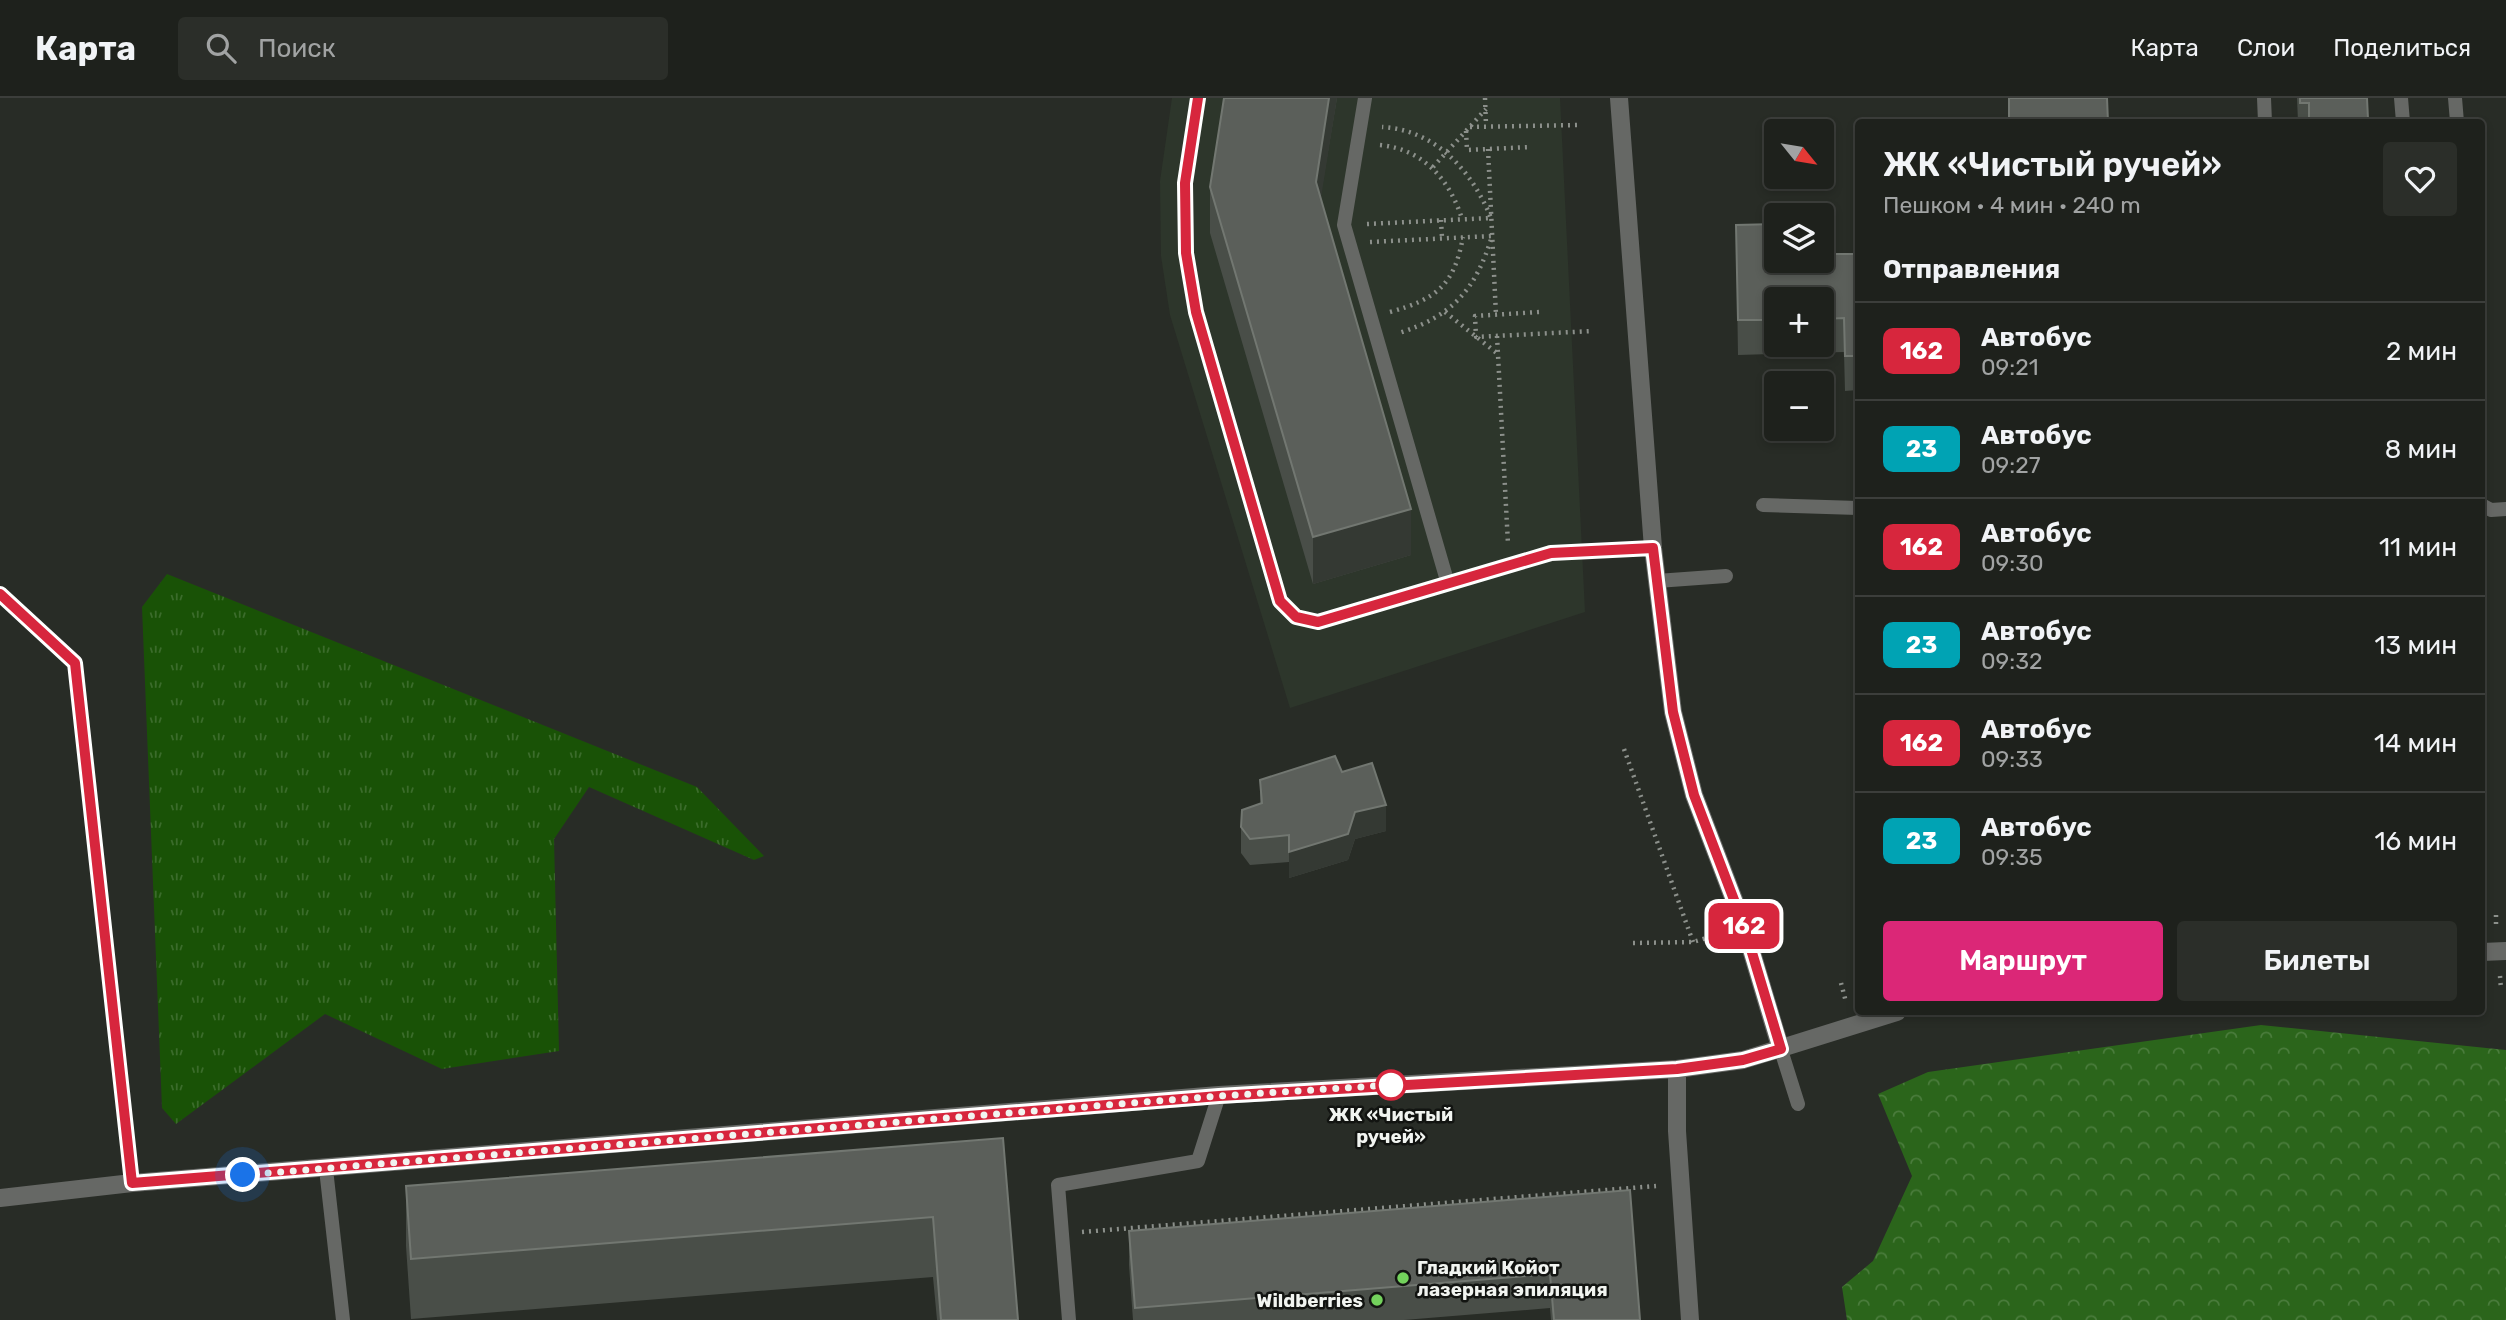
<!DOCTYPE html>
<html lang="ru">
<meta charset="utf-8">
<style>
body{margin:0;font-family:Rubik,sans-serif;background:#2b2e29;color:#f1f3f6;height:100vh;display:flex;flex-direction:column;font-size:26px;white-space:nowrap}
*{box-sizing:border-box;margin:0}
p{font-size:23px;color:#a1a3a3}
.icon{flex:none;width:38px;height:38px;fill:none;stroke:currentColor;stroke-width:2;stroke-linecap:round;stroke-linejoin:round}
.map{position:relative;flex:1;overflow:hidden}
.details{position:absolute;left:1855px;top:21px;width:630px;height:896px;display:flex;flex-direction:column;background:#1e211c;border-radius:7px;box-shadow:0 4px 10px #0003,0 0 0 2px #3c3e3b}
.details>*{flex:none}
.badge{padding:0 14px;border-radius:10px;font-size:24px;line-height:46px}
.needle{width:46px;rotate:120deg}
.tools{position:absolute;left:1764px;top:21px;display:grid;gap:14px}
.tools a{display:grid;place-items:center;width:70px;height:70px;border-radius:7px;background:#1e211c;box-shadow:0 4px 10px #0003,0 0 0 2px #3c3e3b;font-size:35px}
.you{position:absolute;width:35px;height:35px;margin:-18px;border:5px solid #fff;border-radius:50%;background:#1a73e8;box-shadow:0 0 0 10px #1a73e833}
.map>.badge{position:absolute;translate:-50% -50%;box-shadow:0 0 0 4px #fff}
h2{padding:0 28px;font-size:26px;line-height:63px}
.round{display:grid;place-items:center;flex:none;width:74px;height:74px;border-radius:7px;background:#2b2e29}
.overview{display:flex;align-items:center;justify-content:space-between;height:119px;padding:0 28px}
h1{font-size:33px;font-weight:600;line-height:52px}
.primary-button{display:flex;gap:14px;margin-top:auto;padding:14px 28px}
.primary-button a{flex:1;height:80px;border-radius:7px;background:#db2777;color:#fff;font-size:28px;font-weight:600;line-height:80px;text-align:center}
.primary-button a+a{background:#2b2e29;color:#f1f3f6}
ul{padding:0;list-style:none}
li{display:flex;align-items:center;gap:21px;height:98px;padding:0 28px;border-top:2px solid #3c3e3b}
li div{flex:1}
li b{display:block;font-size:26px}
li em{font-style:normal}
li .badge{min-width:77px;font-weight:700;text-align:center}
header{display:flex;align-items:center;gap:42px;box-sizing:border-box;height:98px;padding:0 35px;background:#1e211c;border-bottom:2px solid #3c3e3b}
header strong{font-size:33px}
nav{display:flex;gap:38px;margin-inline-start:auto;font-size:24px}
.search{width:490px;height:63px;background:#2b2e29;display:flex;align-items:center;gap:18px;box-sizing:border-box;padding:0 24px;border-radius:7px;color:#a1a3a3;font-size:26px}
.map>svg:first-child{display:block}
.built{fill:#2d362b}
.grass{fill:url(#grass-tufts)}
.forest{fill:url(#forest-crowns)}
.lines{fill:none;stroke-linecap:round;stroke-linejoin:round}
.path{stroke:#8c908b;stroke-width:4.5;stroke-dasharray:2 5;stroke-linecap:butt}
.lane{stroke:#666865;stroke-width:14}
.street{stroke:#666865;stroke-width:18}
.wall{fill:#494e48;fill-rule:evenodd}
.shaded-wall{fill:#343933}
.building{fill:#5b5f5a;stroke:#727771;stroke-width:2}
.line-casing{stroke:#fff;stroke-width:16}
.line{stroke:#d7263d;stroke-width:10}
.walk{stroke:#f1f4f0;stroke-width:7;stroke-dasharray:0 12.6}
.stop-dot{fill:#fff;stroke:#d7263d;stroke-width:3.5}
.poi-dot{fill:#73d25c;stroke:#121411;stroke-width:2.5}
.labels{text-anchor:middle;stroke-width:5;stroke-linejoin:round;paint-order:stroke}
.stop-label{font-size:19px;font-weight:bold;fill:#f1f4f0;stroke:#121411}
.poi-label{font-size:19px;font-weight:bold;fill:#f1f4f0;stroke:#121411;text-anchor:start}
</style>
<header>
<strong>Карта</strong>
<div class="search"><svg class="icon" aria-label="search" viewBox="0 0 24 24"><circle cx="10" cy="10" r="6"/><path d="M15 15l6 6"/></svg>Поиск</div>
<nav><a>Карта</a><a>Слои</a><a>Поделиться</a></nav>
</header>
<div class="map">
<svg width="2506" height="1222" viewBox="0 0 2506 1222">
<defs>
<pattern id="grass-tufts" width="24" height="20" patternUnits="userSpaceOnUse" patternTransform="scale(1.75)"><rect width="24" height="20" fill="#195206"/><path d="M3 7l-1-3M5 7V3M7 7l1-3M15 17l-1-3M17 17v-4M19 17l1-3" fill="none" stroke="#3b6c2b"/></pattern>
<pattern id="forest-crowns" width="20" height="18" patternUnits="userSpaceOnUse" patternTransform="scale(1.75)"><rect width="20" height="18" fill="#2b651b"/><path d="M2 6a3 3 0 1 1 6 0M12 15a3 3 0 1 1 6 0" fill="none" stroke="#4a7c3c"/></pattern>
</defs>
<rect width="100%" height="100%" fill="#282c26"/>
<polygon class="built" points="1172,0 1560,0 1585,514 1290,610 1170,217 1161,158 1160,83"/>
<polygon class="grass" points="167,476 697,689 764,758 754,762 589,689 554,741 559,953 442,971 325,916 176,1026 162,1010 142,509"/>
<polygon class="forest" points="2261,927 2506,952 2506,1222 1847,1222 1842,1189 1873,1163 1912,1078 1878,996 1928,974"/>
<g class="lines">
<g class="path">
<polyline points="1485,0 1486,27"/>
<polyline points="1470,29 1580,27"/>
<polyline points="1466,33 1467,52 1531,49"/>
<path d="M 1380,47 C 1423,51 1450,82 1462,121"/>
<polyline points="1488,51 1496,217"/>
<polyline points="1433,69 1486,11"/>
<polyline points="1441,122 1442,140"/>
<path d="M 1367,126 L 1491,120 C 1472,73 1436,32 1382,29"/>
<path d="M 1370,144 L 1492,138 C 1476,191 1453,218 1399,235"/>
<path d="M 1390,214 C 1436,201 1454,188 1463,139"/>
<polyline points="1445,214 1498,256"/>
<polyline points="1539,214 1475,218 1476,239 1592,233"/>
<polyline points="1497,238 1508,446"/>
<polyline points="1624,651 1693,844"/>
<polyline points="2496,817 2496,828"/>
<polyline points="1767,820 1780,815"/>
<polyline points="1633,845 1693,844 1723,835"/>
<polyline points="2500,878 2501,891"/>
<polyline points="1841,885 1846,904"/>
<polyline points="1082,1134 1656,1088"/>
</g>
<g class="lane">
<polyline points="1198,0 1185,85 1186,155 1196,214 1280,503 1296,519 1318,524 1551,455 1653,450"/>
<polyline points="1365,0 1344,127 1448,486"/>
<polyline points="2264,0 2265,24"/>
<polyline points="2401,0 2403,24"/>
<polyline points="2455,0 2457,24"/>
<polyline points="1763,407 1858,410"/>
<polyline points="2482,407 2491,412 2506,411"/>
<polyline points="1657,483 1726,478"/>
<polyline points="0,496 75,565 132,1085"/>
<polyline points="1781,952 1798,1006"/>
<polyline points="326,1071 343,1222"/>
<polyline points="1069,1222 1058,1087 1198,1063 1219,997"/>
</g>
<g class="street">
<polyline points="1619,0 1653,450 1673,614 1694,697 1744,828 1781,952"/>
<polyline points="2482,854 2506,853"/>
<polyline points="1677,971 1677,1033 1690,1222"/>
<polyline points="0,1100 132,1085 1219,997 1677,971 1743,962 1897,914"/>
</g>
</g>
<g class="wall">
<polygon points="1224,0 1337,0 1320,101 1411,457 1313,486 1210,135 1210,89"/>
<polygon points="2297,0 2367,0 2368,24 2298,24"/>
<path d="M 1736,127 L 1827,156 L 1858,156 L 1858,292 L 1845,293 L 1844,254 L 1738,257 ZM 1776,201 L 1822,201 L 1822,247 L 1776,247 Z"/>
<polygon points="1342,674 1386,733 1355,741 1348,762 1289,780 1289,764 1250,767 1241,755 1241,729 1260,705 1260,682"/>
<polygon points="1003,1040 1018,1222 937,1222 933,1179 411,1221 406,1148 406,1088"/>
<polygon points="1630,1092 1640,1222 1551,1222 1550,1210 1404,1222 1133,1222 1129,1167 1129,1133"/>
</g>
<g class="shaded-wall">
<polygon points="1329,0 1337,0 1316,131 1316,84"/>
<polygon points="1411,411 1411,457 1313,486 1313,439"/>
<polygon points="1386,707 1386,733 1355,741 1348,762 1289,780 1289,754 1355,714"/>
</g>
<g class="building">
<polygon points="1224,0 1329,0 1316,84 1411,411 1313,439 1210,89"/>
<polygon points="2009,0 2107,0 2108,24 2009,24"/>
<polygon points="2300,0 2367,0 2368,21 2364,24 2309,24 2309,5 2300,5"/>
<polygon points="1822,125 1826,125 1827,156 1858,156 1858,258 1845,258 1844,220 1822,221 1822,201 1776,201 1776,222 1738,222 1736,127 1776,126 1776,163 1822,163"/>
<polygon points="1335,658 1342,674 1372,665 1386,707 1355,714 1348,736 1289,754 1289,737 1250,741 1241,729 1242,712 1262,705 1260,682"/>
<polygon points="1003,1040 1018,1222 941,1222 933,1119 411,1161 406,1088"/>
<polygon points="1630,1092 1640,1222 1554,1222 1550,1176 1135,1210 1129,1133"/>
</g>
<g class="lines">
<defs>
<polyline id="line" points="0,496 75,565 132,1085 1219,998 1677,971 1743,962 1781,951 1744,828 1694,697 1673,614 1653,450 1551,455 1318,524 1296,519 1280,503 1196,214 1186,155 1185,85 1198,0"/>
</defs>
<use href="#line" class="line-casing"/>
<use href="#line" class="line"/>
<polyline class="walk" points="243,1077 1219,998 1391,987"/>
</g>
<circle class="stop-dot" cx="1391" cy="987" r="14"/>
<g class="poi-dot">
<circle cx="1403" cy="1180" r="7"/>
<circle cx="1377" cy="1202" r="7"/>
</g>
<g class="labels">
<g class="stop-label">
<text x="1391" y="1023">ЖК «Чистый<tspan x="1391" dy="22">ручей»</tspan></text>
</g>
<g class="poi-label">
<text x="1417" y="1176">Гладкий Койот<tspan x="1417" dy="22">лазерная эпиляция</tspan></text>
<text x="1363" y="1209" text-anchor="end">Wildberries</text>
</g>
</g>
</svg>
<div class="tools">
<a><svg class="needle" viewBox="-14 -14 28 28"><path d="M0-13l5 13h-10z" fill="#e53935"/><path d="M0 13l5-13h-10z" fill="#a1a3a3"/></svg></a>
<a><svg class="icon" aria-label="layers" viewBox="0 0 24 24"><path d="M12 4l9 5-9 5-9-5zM3 14l9 5 9-5"/></svg></a>
<a>+</a>
<a>−</a>
</div>
<div class="you" style="left:243px;top:1077px"></div>
<b class="badge" style="left:1744px;top:828px;background:#d7263d;color:#fff">162</b>
<section class="details">
<div class="overview"><div><h1>ЖК «Чистый ручей»</h1><p>Пешком · 4 мин · 240 m</p></div><a class="round"><svg class="icon" aria-label="heart" viewBox="0 0 24 24"><path d="M12 20l-8-8c-3-5 5-10 8-4 3-6 11-1 8 4z"/></svg></a></div>
<h2>Отправления</h2>
<ul>
<li><span class="badge" style="background:#d7263d;color:#fff">162</span><div><b>Автобус</b><p>09:21</p></div><em>2 мин</em></li>
<li><span class="badge" style="background:#00a3b4;color:#fff">23</span><div><b>Автобус</b><p>09:27</p></div><em>8 мин</em></li>
<li><span class="badge" style="background:#d7263d;color:#fff">162</span><div><b>Автобус</b><p>09:30</p></div><em>11 мин</em></li>
<li><span class="badge" style="background:#00a3b4;color:#fff">23</span><div><b>Автобус</b><p>09:32</p></div><em>13 мин</em></li>
<li><span class="badge" style="background:#d7263d;color:#fff">162</span><div><b>Автобус</b><p>09:33</p></div><em>14 мин</em></li>
<li><span class="badge" style="background:#00a3b4;color:#fff">23</span><div><b>Автобус</b><p>09:35</p></div><em>16 мин</em></li>
</ul>
<div class="primary-button"><a>Маршрут</a><a>Билеты</a></div>
</section>
</div>
